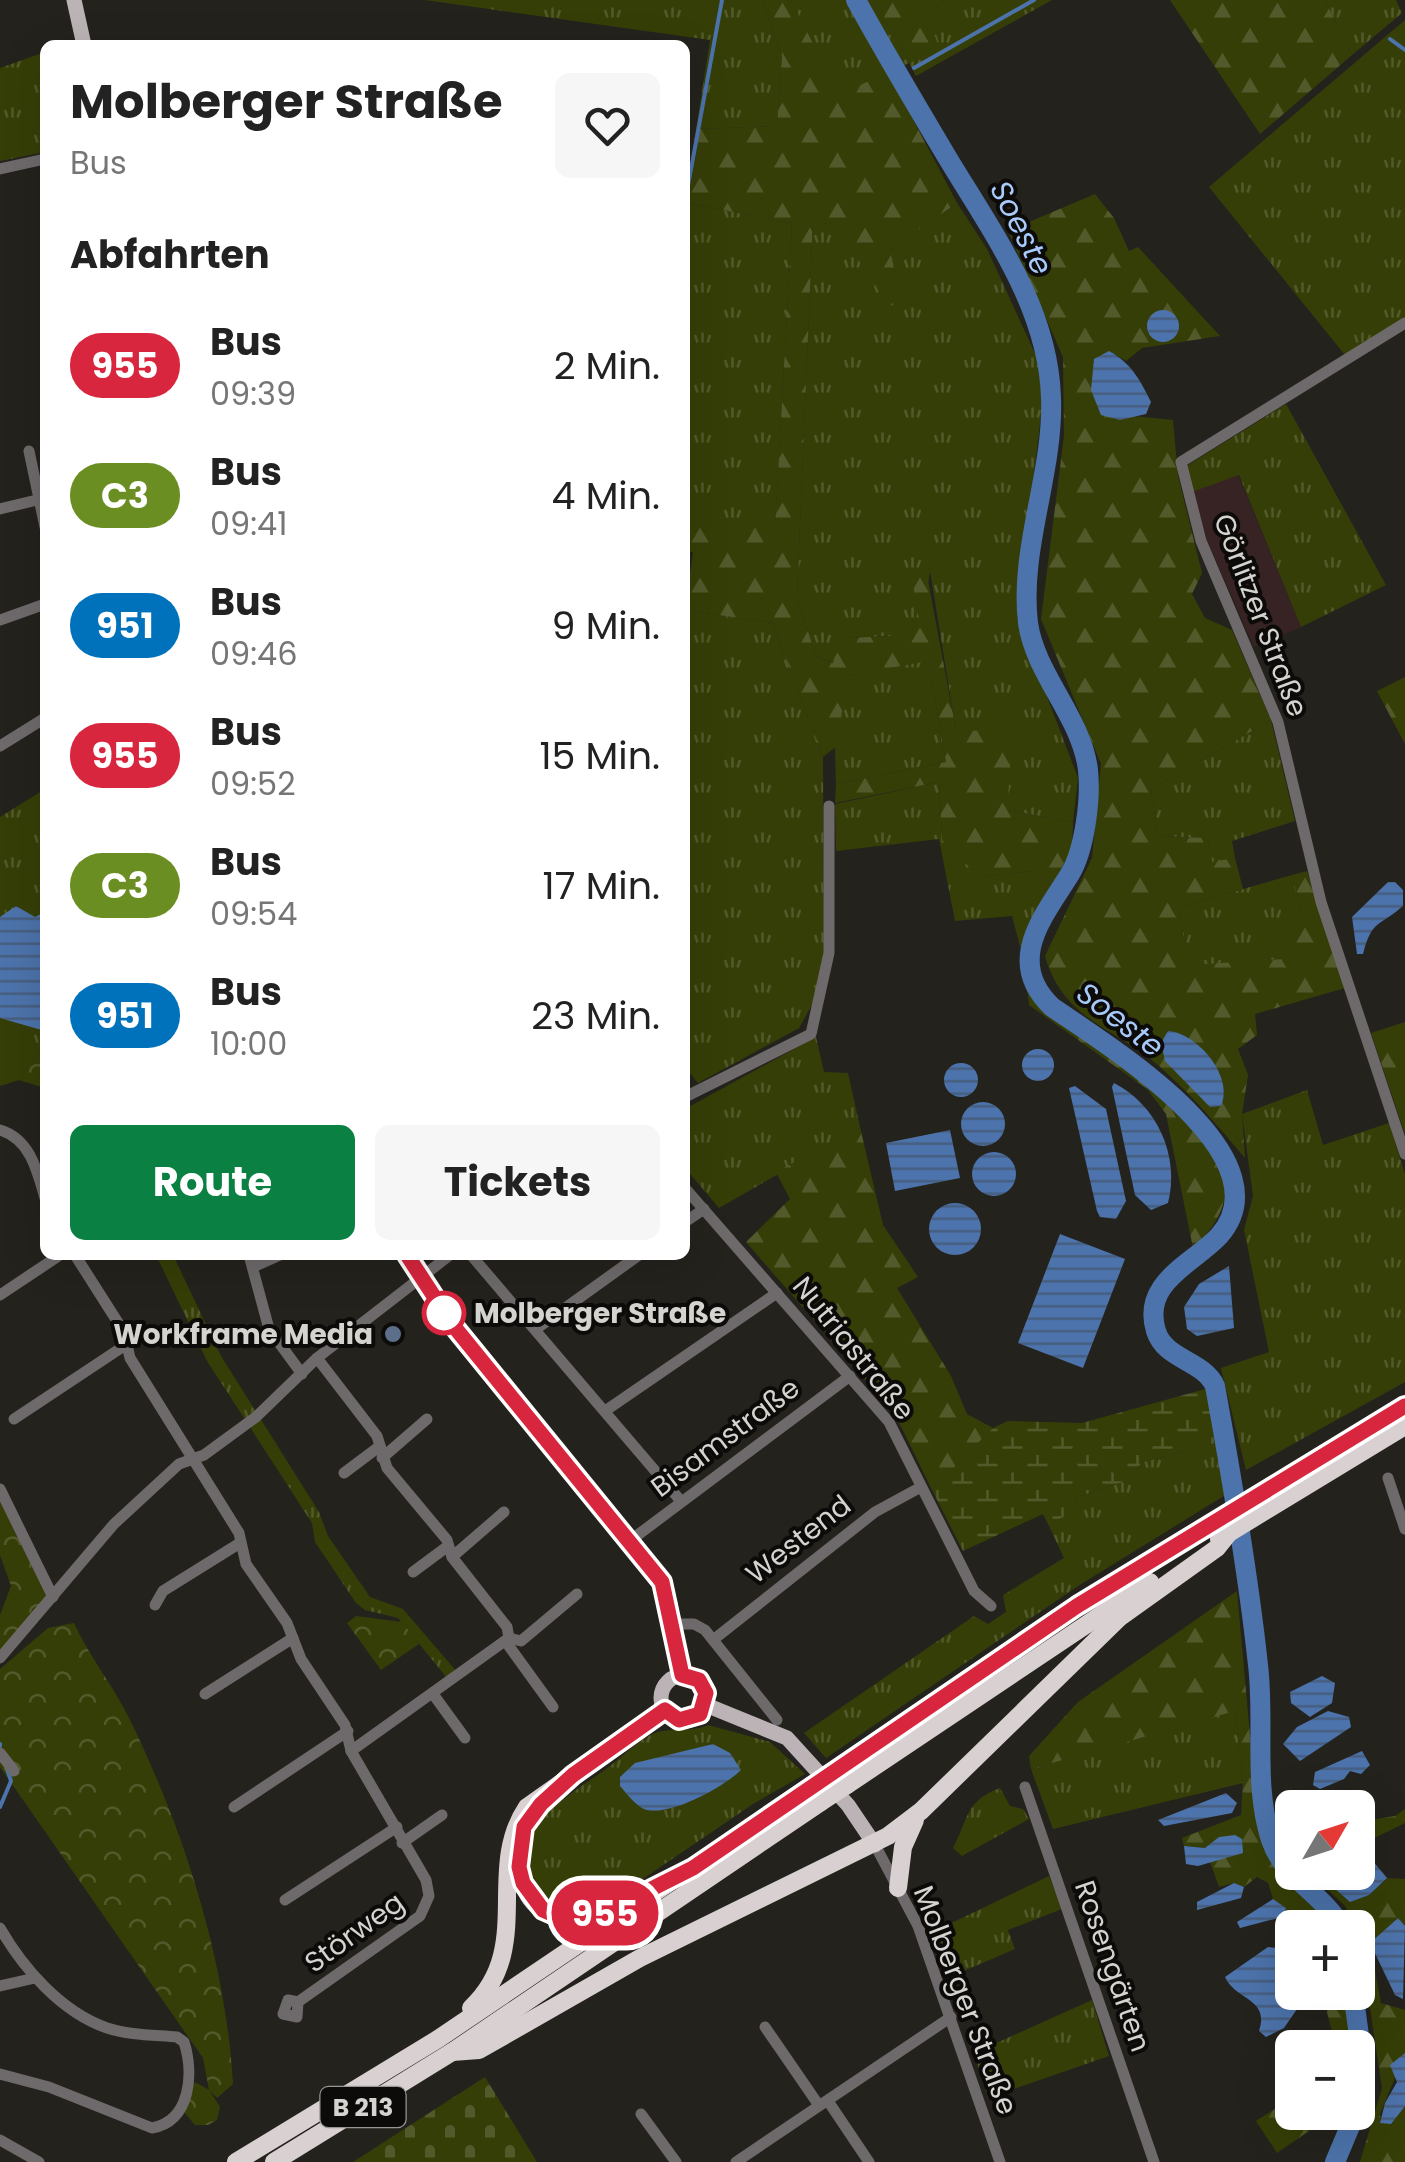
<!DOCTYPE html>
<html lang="de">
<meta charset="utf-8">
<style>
body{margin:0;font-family:Poppins,sans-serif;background:#f6f6f6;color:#222;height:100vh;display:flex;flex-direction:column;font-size:38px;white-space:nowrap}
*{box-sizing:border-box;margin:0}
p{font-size:32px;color:#767676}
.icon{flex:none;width:55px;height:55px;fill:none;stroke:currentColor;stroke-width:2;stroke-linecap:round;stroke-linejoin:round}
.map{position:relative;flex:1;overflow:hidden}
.panel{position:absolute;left:40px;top:40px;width:650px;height:1220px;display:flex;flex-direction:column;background:#fff;border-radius:15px;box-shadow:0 10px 40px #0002}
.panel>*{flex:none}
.badge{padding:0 20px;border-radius:32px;font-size:35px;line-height:65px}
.needle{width:65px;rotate:51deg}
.buttons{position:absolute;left:1275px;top:1790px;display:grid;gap:20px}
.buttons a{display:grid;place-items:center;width:100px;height:100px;border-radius:15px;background:#fff;box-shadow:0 10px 40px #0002;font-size:50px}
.map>.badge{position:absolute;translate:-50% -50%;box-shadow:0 0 0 5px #fff}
h2{padding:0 30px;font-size:38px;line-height:90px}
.round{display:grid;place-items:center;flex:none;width:105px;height:105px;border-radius:15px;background:#f6f6f6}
.summary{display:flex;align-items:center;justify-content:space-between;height:170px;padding:0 30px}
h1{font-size:48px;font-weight:700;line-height:75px}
.button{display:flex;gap:20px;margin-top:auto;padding:20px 30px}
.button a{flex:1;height:115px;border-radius:15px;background:#0b8043;color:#fff;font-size:40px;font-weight:700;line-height:115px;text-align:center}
.button a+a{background:#f6f6f6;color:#222}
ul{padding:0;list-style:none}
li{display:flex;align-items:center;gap:30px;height:130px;padding:0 30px}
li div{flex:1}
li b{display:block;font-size:38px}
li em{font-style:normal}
li .badge{min-width:110px;font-weight:700;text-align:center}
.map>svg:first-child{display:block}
.commercial{fill:#372323}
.grass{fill:url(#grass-tufts)}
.forest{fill:url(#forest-firs)}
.wetland{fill:url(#wetland-marsh)}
.cemetery{fill:url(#cemetery-stones)}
.park{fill:url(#park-crowns)}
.water{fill:url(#water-rules)}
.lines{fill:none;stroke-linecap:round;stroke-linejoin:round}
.stream{stroke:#4c73ab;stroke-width:4}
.river{stroke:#4c73ab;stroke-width:20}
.minor{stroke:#6e6a6b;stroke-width:11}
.major{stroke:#bbb3b5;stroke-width:15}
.highway{stroke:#d9d0d2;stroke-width:18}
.highway-bridge{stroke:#d9d0d2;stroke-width:18}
.line-casing{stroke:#fff;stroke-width:22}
.line{stroke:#d7263d;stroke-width:15}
.stop-dot{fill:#fff;stroke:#d7263d;stroke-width:5}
.service-dot{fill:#5c6f8a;stroke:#0c0b09;stroke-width:4}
.labels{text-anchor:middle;stroke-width:8;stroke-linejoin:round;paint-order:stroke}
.shield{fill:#0c0b09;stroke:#989794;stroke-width:2.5}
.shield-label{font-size:25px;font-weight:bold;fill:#d4d3cf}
.street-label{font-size:28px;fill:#d4d3cf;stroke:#0c0b09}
.stop-label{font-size:28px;font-weight:bold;fill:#d4d3cf;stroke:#0c0b09;text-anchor:start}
.poi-label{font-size:28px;font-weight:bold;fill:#d4d3cf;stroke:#0c0b09;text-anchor:end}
.water-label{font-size:30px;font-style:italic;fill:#a8cafa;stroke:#0c0b09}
</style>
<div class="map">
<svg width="1405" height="2162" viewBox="0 0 1405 2162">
<defs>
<pattern id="grass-tufts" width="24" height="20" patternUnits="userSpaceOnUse" patternTransform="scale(2.5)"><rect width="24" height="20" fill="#363e07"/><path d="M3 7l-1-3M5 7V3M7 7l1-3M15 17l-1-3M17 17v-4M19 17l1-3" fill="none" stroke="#52592a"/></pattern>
<pattern id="forest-firs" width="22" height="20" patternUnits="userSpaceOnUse" patternTransform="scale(2.5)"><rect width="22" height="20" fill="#363e07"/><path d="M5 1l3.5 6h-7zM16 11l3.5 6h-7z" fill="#52592a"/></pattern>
<pattern id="wetland-marsh" width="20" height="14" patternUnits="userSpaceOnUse" patternTransform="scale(2.5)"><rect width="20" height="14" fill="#363e07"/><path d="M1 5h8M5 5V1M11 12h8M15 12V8" fill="none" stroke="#52592a"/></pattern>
<pattern id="cemetery-stones" width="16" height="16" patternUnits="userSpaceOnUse" patternTransform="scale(2.5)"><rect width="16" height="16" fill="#363e07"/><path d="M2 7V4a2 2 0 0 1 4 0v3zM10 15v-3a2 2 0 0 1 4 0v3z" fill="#52592a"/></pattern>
<pattern id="park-crowns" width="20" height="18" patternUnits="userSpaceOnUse" patternTransform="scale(2.5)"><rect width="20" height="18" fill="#363e07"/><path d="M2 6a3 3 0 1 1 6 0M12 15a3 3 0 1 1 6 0" fill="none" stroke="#52592a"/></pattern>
<pattern id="water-rules" width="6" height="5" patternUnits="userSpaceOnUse" patternTransform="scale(2.5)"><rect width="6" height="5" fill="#4c73ab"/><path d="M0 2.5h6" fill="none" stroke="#475e7f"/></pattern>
</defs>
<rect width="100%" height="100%" fill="#24221c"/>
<polygon class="commercial" points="1238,475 1301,627 1254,647 1206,538 1192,492"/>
<g class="grass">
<polygon points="425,0 762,0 782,56 777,126 696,129 710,40"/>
<polygon points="791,0 873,0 910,63 928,18 944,0 1052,0 916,76 909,63 839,96"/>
<polygon points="1325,0 1396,0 1402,13 1352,55"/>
<polygon points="1405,20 1405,318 1345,355 1209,187"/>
<polygon points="45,52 45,152 0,161 0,68"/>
<polygon points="685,203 792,223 775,527 685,512"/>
<polygon points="957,203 987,249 1037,358 1043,398 1017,618 1078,778 1073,822 1007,810 956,731 930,571 922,627 891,636 846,638 834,663 816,656 797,597 813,218 837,228 901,302 890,250"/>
<polygon points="1286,404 1386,585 1301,627 1239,475 1192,492 1185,467"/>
<polygon points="685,610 772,623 823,757 824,954 814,1001 799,1028 698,1083 685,1067"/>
<polygon points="928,660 946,762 836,784 835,748 846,676"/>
<polygon points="1271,720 1295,821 1232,841 1235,858 1212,863 1208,838 1158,836 1151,789"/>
<polygon points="939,782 942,839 984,876 1033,871 1052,886 1031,926 1024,961 1012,916 955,921 939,839 836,851 835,804"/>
<polygon points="45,789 45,1088 19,1080 0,1086 0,817"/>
<polygon points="1292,875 1302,914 1284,959 1190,966 1177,908"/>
<polygon points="816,1037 824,1072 848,1073 860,1127 719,1208 685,1168 685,1109"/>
<polygon points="1307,1090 1323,1145 1389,1123 1405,1174 1405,1382 1246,1470 1221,1368 1269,1352 1244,1230 1253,1196 1242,1114"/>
<polygon points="156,1255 173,1255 221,1356 319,1512 328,1536 370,1597 403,1609 457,1672 447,1678 398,1618 365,1610 356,1603 315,1542 312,1523 207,1361"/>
<polygon points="1216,1443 1227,1494 1078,1586 826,1758 804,1733 974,1616 988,1624 1006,1612 1003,1595 1064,1558 1049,1526 1074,1510 1077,1497 1123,1482 1143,1462"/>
<polygon points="1235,1710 1243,1783 1053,1829 1031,1769"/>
<path d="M 708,1725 L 770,1742 L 805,1774 L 753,1804 L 603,1906 C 581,1914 564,1910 545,1896 C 480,1847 568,1796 605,1770 C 620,1759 638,1740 655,1733 C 672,1727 690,1733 708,1725 Z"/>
<path d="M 1000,1788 L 1010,1806 L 1023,1809 L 1029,1819 L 962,1856 L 953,1848 C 969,1818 965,1801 1000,1788 Z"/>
<polygon points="1049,1876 1062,1909 1008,1930 1015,1949 952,1976 937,1930"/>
<polygon points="1092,2000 1109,2056 988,2098 974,2053"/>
</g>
<g class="forest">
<path d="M 762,0 L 791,0 L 839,95 L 888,72 L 957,203 L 890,250 L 902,303 L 889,306 L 837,228 L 813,218 L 797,597 L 816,656 L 833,663 L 836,648 L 846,638 L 891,636 L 902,625 L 922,627 C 914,603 908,580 924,559 L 956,730 L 1013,732 L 1007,810 L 1073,822 L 1072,849 L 1052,886 L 1033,871 L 984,876 L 964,863 L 942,840 L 939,782 L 835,803 L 836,784 L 946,762 L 928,661 L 846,676 L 838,745 L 823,757 L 772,623 L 685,610 L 693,552 L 685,551 L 685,512 L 775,526 L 792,223 L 685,203 L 696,129 L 777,126 L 782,56 Z"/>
<polygon points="873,0 944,0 928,18 939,47 910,63"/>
<polygon points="1170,0 1325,0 1352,55 1260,134"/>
<path d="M 1095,194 L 1114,218 L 1129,251 L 1138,247 L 1220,336 L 1142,348 L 1126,361 L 1109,351 L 1133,416 L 1173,420 L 1178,476 L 1202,573 L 1192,594 L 1205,618 L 1232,630 L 1271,720 L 1151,789 L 1158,836 L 1208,838 L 1212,862 L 1235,858 L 1243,889 L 1177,908 L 1190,965 L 1283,959 L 1276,920 L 1302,914 L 1292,875 L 1307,871 L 1345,988 L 1255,1014 L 1257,1035 L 1238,1049 L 1248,1075 L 1242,1114 L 1245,1158 C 1218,1126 1191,1094 1159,1066 C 1113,1026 1064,1021 1045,956 L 1092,858 L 1101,764 L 1041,619 L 1064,436 L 1063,357 L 1008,231 Z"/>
<polygon points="1405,677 1405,744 1377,691"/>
<path d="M 1024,961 C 1029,974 1033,993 1043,1003 C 1098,1063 1305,1146 1193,1248 L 1166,1114 L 1147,1089 L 1029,1005 Z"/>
<polygon points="1405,1022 1405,1134 1371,1033"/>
<polygon points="860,1127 883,1225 918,1277 897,1288 951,1376 967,1414 993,1428 932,1490 894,1412 746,1242 790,1199 776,1172"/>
<polygon points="1237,1591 1254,1780 1271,1851 1295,1884 1332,1914 1339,1927 1292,1928 1292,1944 1282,1947 1286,1908 1273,1899 1268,1883 1257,1877 1244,1887 1234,1883 1219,1887 1205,1848 1184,1846 1182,1838 1241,1815 1243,1783 1235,1711 1031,1769 1029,1756 1078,1702"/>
<path d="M 1344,1792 L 1350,1807 L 1292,1808 L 1292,1851 C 1282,1838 1276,1815 1282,1800 L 1303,1796 L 1312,1801 Z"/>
<polygon points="1405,1809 1405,1823 1358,1846 1358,1822 1395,1816"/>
<polygon points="1310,1873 1325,1873 1326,1881 1369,1895 1387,1878 1405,1879 1405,1926 1397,1919 1370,1943 1381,2003 1405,2010 1405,2053 1380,2114 1381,2122 1405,2106 1405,2162 1360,2162 1382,2088 1358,1928 1345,1906"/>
<polygon points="1322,1993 1350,1993 1361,2062 1358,2098 1358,2048 1336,2047"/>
<polygon points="1292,2098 1292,2112 1354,2113 1348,2124 1328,2118 1277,2153 1256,2121"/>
</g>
<polygon class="wetland" points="1209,1388 1216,1443 1143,1462 1123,1482 1077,1497 1074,1510 1049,1526 1043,1514 963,1551 932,1490 993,1428 1008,1421 1082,1423"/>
<polygon class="cemetery" points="485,2077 537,2162 353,2162"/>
<g class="park">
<polygon points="19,1051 45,1054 45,1083 19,1076 0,1083 0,1054"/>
<polygon points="0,1493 51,1597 0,1654 0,1615 11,1586 0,1555"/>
<polygon points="356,1616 402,1622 419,1644 381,1670 347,1623"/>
<path d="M 74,1623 C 89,1656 112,1684 128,1716 C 183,1827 226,1960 233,2084 L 217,2098 L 209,2090 L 220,2107 L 217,2120 L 208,2125 L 195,2125 L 184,2112 L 195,2082 L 209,2090 L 203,2058 L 0,1767 L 0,1669 L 48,1628 Z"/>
</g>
<g class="water">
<circle cx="1163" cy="326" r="16"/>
<path d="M 1109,351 C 1131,363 1140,380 1151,402 L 1146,414 L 1120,420 L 1101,415 L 1091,390 L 1094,359 Z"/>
<path d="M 1388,882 L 1395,882 L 1403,890 L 1403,906 C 1379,927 1372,919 1363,954 L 1357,954 L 1352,917 Z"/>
<polygon points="16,906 35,917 45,912 45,1031 0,1018 0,917"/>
<path d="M 1168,1031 C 1197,1033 1234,1076 1221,1106 L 1210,1107 L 1165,1061 L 1161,1043 Z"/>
<circle cx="1038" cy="1065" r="16"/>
<circle cx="961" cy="1080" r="17"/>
<path d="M 1114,1083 C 1157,1105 1180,1156 1168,1203 L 1151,1210 L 1135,1195 L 1112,1087 Z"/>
<polygon points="1075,1086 1106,1109 1126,1201 1116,1219 1100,1217 1097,1211 1069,1088"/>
<circle cx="983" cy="1124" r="22"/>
<polygon points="950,1130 960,1178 895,1191 886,1143"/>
<circle cx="994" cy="1174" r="22"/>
<circle cx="955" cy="1229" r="26"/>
<polygon points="1060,1234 1125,1259 1083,1368 1018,1343"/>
<polygon points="1229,1266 1234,1328 1197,1336 1187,1329 1184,1307 1199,1284"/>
<polygon points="1322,1676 1335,1683 1332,1703 1310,1717 1291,1703 1290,1692"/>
<polygon points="1328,1711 1349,1717 1351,1727 1300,1761 1283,1744 1297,1727"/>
<path d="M 713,1744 L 730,1753 L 741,1770 C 724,1787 668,1818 644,1809 C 635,1805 627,1794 620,1786 L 620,1777 L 635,1763 Z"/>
<polygon points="1362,1751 1370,1765 1361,1774 1350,1771 1344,1779 1320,1789 1313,1785 1315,1772"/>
<polygon points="1226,1793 1237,1803 1232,1813 1164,1826 1158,1820"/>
<polygon points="1235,1835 1242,1839 1243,1853 1198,1866 1186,1864 1184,1846 1205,1848 1219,1837"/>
<polygon points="1358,1860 1372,1860 1387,1878 1369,1895 1350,1902 1326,1881 1333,1873 1358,1872"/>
<polygon points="1234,1883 1244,1887 1241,1898 1197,1910 1197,1902"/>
<polygon points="1273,1899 1286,1908 1282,1917 1240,1928 1237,1922"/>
<polygon points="1398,1918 1405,1926 1403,1999 1395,1995 1370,1943"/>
<path d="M 1268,1947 L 1277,1948 L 1292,1966 L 1292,1992 L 1308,1993 L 1284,2028 L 1266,2037 L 1259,2031 C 1270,1998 1236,2001 1225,1977 Z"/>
<polygon points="1405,2053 1405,2106 1391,2124 1380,2123 1385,2103 1397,2082 1390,2065"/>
</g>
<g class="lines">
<g class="stream">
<polyline points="1390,39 1405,50"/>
<polyline points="914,68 1034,0"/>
<polyline points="685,202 722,0"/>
<polyline points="0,1744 0,1746"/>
<polyline points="0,1807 11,1781 7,1769"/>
</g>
<g class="river">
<path d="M 856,0 C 885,53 916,105 947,157 C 992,232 1048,307 1051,397 C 1054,473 1019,548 1028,623 C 1035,674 1082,718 1088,770 C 1091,798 1085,849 1070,874 C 1044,916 1004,961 1052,1007 C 1105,1044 1290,1156 1219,1236 C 1193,1264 1141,1282 1156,1331 C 1165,1360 1203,1360 1215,1386 C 1232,1479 1248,1572 1258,1665 C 1265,1722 1253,1785 1271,1840 C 1284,1879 1323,1893 1342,1928"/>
<polyline points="1353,1992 1363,2065 1358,2108"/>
<polyline points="1335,2162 1356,2112"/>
</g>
<g class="minor">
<polyline points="0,169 45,159"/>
<polyline points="1405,323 1181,462 1201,541 1278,722 1321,902 1405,1154"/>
<polyline points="29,451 45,527"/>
<polyline points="0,509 45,498"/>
<polyline points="0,620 45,604"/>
<polyline points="0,746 45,718"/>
<polyline points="685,1097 811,1034 829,953 829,806"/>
<path d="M 0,1130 C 30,1139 37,1170 45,1198"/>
<polyline points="685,1188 889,1422 974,1591 991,1606"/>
<polyline points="685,1222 704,1209"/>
<polyline points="75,1255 124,1332 130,1358 239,1533 246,1564 287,1623 301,1659 345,1725 351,1751 426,1880 429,1896 420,1916 298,2002 297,2017 283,2014 288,2000 298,2002"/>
<polyline points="249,1255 269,1329 302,1374"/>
<polyline points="471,1255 680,1500"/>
<polyline points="253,1267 280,1255"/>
<polyline points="0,1295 60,1255"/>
<polyline points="536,1329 639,1255"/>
<polyline points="317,1358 377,1436 387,1468 447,1540 452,1557 507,1627 509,1638 351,1751"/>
<polyline points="605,1411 777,1293"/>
<polyline points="14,1419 127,1344"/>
<polyline points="382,1458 427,1419"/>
<polyline points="344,1473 380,1446"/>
<polyline points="1388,1478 1405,1529"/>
<polyline points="0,1489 53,1597"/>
<polyline points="631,1540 850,1376"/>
<polyline points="452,1557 504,1512"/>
<polyline points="413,1572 448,1546"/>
<polyline points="155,1605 163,1591 240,1543"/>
<polyline points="674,1624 694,1624 705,1630 777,1720"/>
<polyline points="509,1638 521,1641 577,1594"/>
<polyline points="713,1640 875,1512 921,1487"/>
<polyline points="506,1642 553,1707"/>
<polyline points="0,1658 114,1524 179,1464 204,1455 256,1417 317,1358 450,1255"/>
<polyline points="205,1694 293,1638"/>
<polyline points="433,1694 465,1738"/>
<polyline points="0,1753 14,1771"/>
<polyline points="1025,1787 1154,2162"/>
<polyline points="234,1807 348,1731"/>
<polyline points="402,1843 442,1815"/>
<polyline points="875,1845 918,1926 1000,2162"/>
<polyline points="285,1900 397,1827"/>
<path d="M 0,1928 C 23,1968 61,2012 107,2028 C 128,2035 154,2035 177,2037 L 184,2042 C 194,2073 191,2121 152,2128 L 49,2087 L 0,2074"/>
<polyline points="0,1986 35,1978"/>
<polyline points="765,2027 818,2104"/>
<polyline points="828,2101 869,2162"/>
<polyline points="641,2114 676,2162"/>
<polyline points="0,2140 39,2162"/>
<polyline points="736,2162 951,2017"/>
</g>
<g class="major">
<polyline points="74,0 84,45"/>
<polyline points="407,1255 452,1324 662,1582 670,1604 682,1675"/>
<circle cx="684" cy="1698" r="23"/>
<polyline points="706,1705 787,1738 848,1805 875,1845"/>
</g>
<g class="highway">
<polyline points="1219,1539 1405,1426"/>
<polyline points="836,1770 1077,1607 1405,1406"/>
<polyline points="847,1785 1150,1582"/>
<path d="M 519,1852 C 518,1927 578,1929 630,1899"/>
<polyline points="898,1888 903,1847 915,1820"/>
<path d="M 471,2008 C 535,1948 484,1871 527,1807 L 665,1710"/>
<polyline points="452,2052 479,2050 640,1958 888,1836 921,1811 1119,1618 1217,1548 1229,1533"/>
<polyline points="236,2162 438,2039 811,1787"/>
<polyline points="274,2162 452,2052 821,1802"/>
</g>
<g class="highway-bridge">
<polyline points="811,1787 836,1770"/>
<polyline points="821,1802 847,1785"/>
</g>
</g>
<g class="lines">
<defs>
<polyline id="line" points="407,1255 452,1324 662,1582 682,1675 699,1680 706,1693 700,1714 679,1720 665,1710 573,1775 541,1804 524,1827 519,1867 523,1883 543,1910 566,1920 596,1917 693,1868 1077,1606 1405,1406"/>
</defs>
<use href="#line" class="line-casing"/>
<use href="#line" class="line"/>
</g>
<circle class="stop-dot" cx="444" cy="1313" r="20"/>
<circle class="service-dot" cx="393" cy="1334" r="10"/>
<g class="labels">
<rect class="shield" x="320.5" y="2087" width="85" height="40" rx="8"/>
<g class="shield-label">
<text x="363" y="2116">B 213</text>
</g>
<g class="street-label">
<text transform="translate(1261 615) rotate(69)" y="10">Görlitzer Straße</text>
<text transform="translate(854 1348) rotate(51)" y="10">Nutriastraße</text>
<text transform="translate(725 1437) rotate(-37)" y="10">Bisamstraße</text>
<text transform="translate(798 1539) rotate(-38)" y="10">Westend</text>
<text transform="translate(354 1932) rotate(-36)" y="10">Störweg</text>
<text transform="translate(1113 1966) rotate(71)" y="10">Rosengärten</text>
<text transform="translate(966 2000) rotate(69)" y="10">Molberger Straße</text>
</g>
<g class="stop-label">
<text x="474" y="1323">Molberger Straße</text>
</g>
<g class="poi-label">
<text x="373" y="1344">Workframe Media</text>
</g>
<g class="water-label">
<text transform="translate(1021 228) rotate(63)" y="10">Soeste</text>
<text transform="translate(1120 1020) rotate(38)" y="10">Soeste</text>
</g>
</g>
</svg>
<div class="buttons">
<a><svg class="needle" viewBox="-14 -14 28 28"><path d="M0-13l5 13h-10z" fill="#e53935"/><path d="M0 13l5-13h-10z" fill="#767676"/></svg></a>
<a>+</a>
<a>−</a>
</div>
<b class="badge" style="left:605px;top:1913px;background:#d7263d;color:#fff">955</b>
<section class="panel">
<div class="summary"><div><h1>Molberger Straße</h1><p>Bus</p></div><a class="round"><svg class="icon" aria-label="heart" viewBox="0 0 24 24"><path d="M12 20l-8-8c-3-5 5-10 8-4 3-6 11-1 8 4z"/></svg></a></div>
<h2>Abfahrten</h2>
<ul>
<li><span class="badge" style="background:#d7263d;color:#fff">955</span><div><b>Bus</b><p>09:39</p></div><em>2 Min.</em></li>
<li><span class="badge" style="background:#6b8e23;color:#fff">C3</span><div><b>Bus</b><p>09:41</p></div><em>4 Min.</em></li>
<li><span class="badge" style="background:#0072bc;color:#fff">951</span><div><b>Bus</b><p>09:46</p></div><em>9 Min.</em></li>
<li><span class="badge" style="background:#d7263d;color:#fff">955</span><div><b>Bus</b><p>09:52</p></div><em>15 Min.</em></li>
<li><span class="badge" style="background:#6b8e23;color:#fff">C3</span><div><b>Bus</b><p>09:54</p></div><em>17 Min.</em></li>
<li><span class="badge" style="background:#0072bc;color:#fff">951</span><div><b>Bus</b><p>10:00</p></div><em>23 Min.</em></li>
</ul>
<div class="button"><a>Route</a><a>Tickets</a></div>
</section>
</div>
